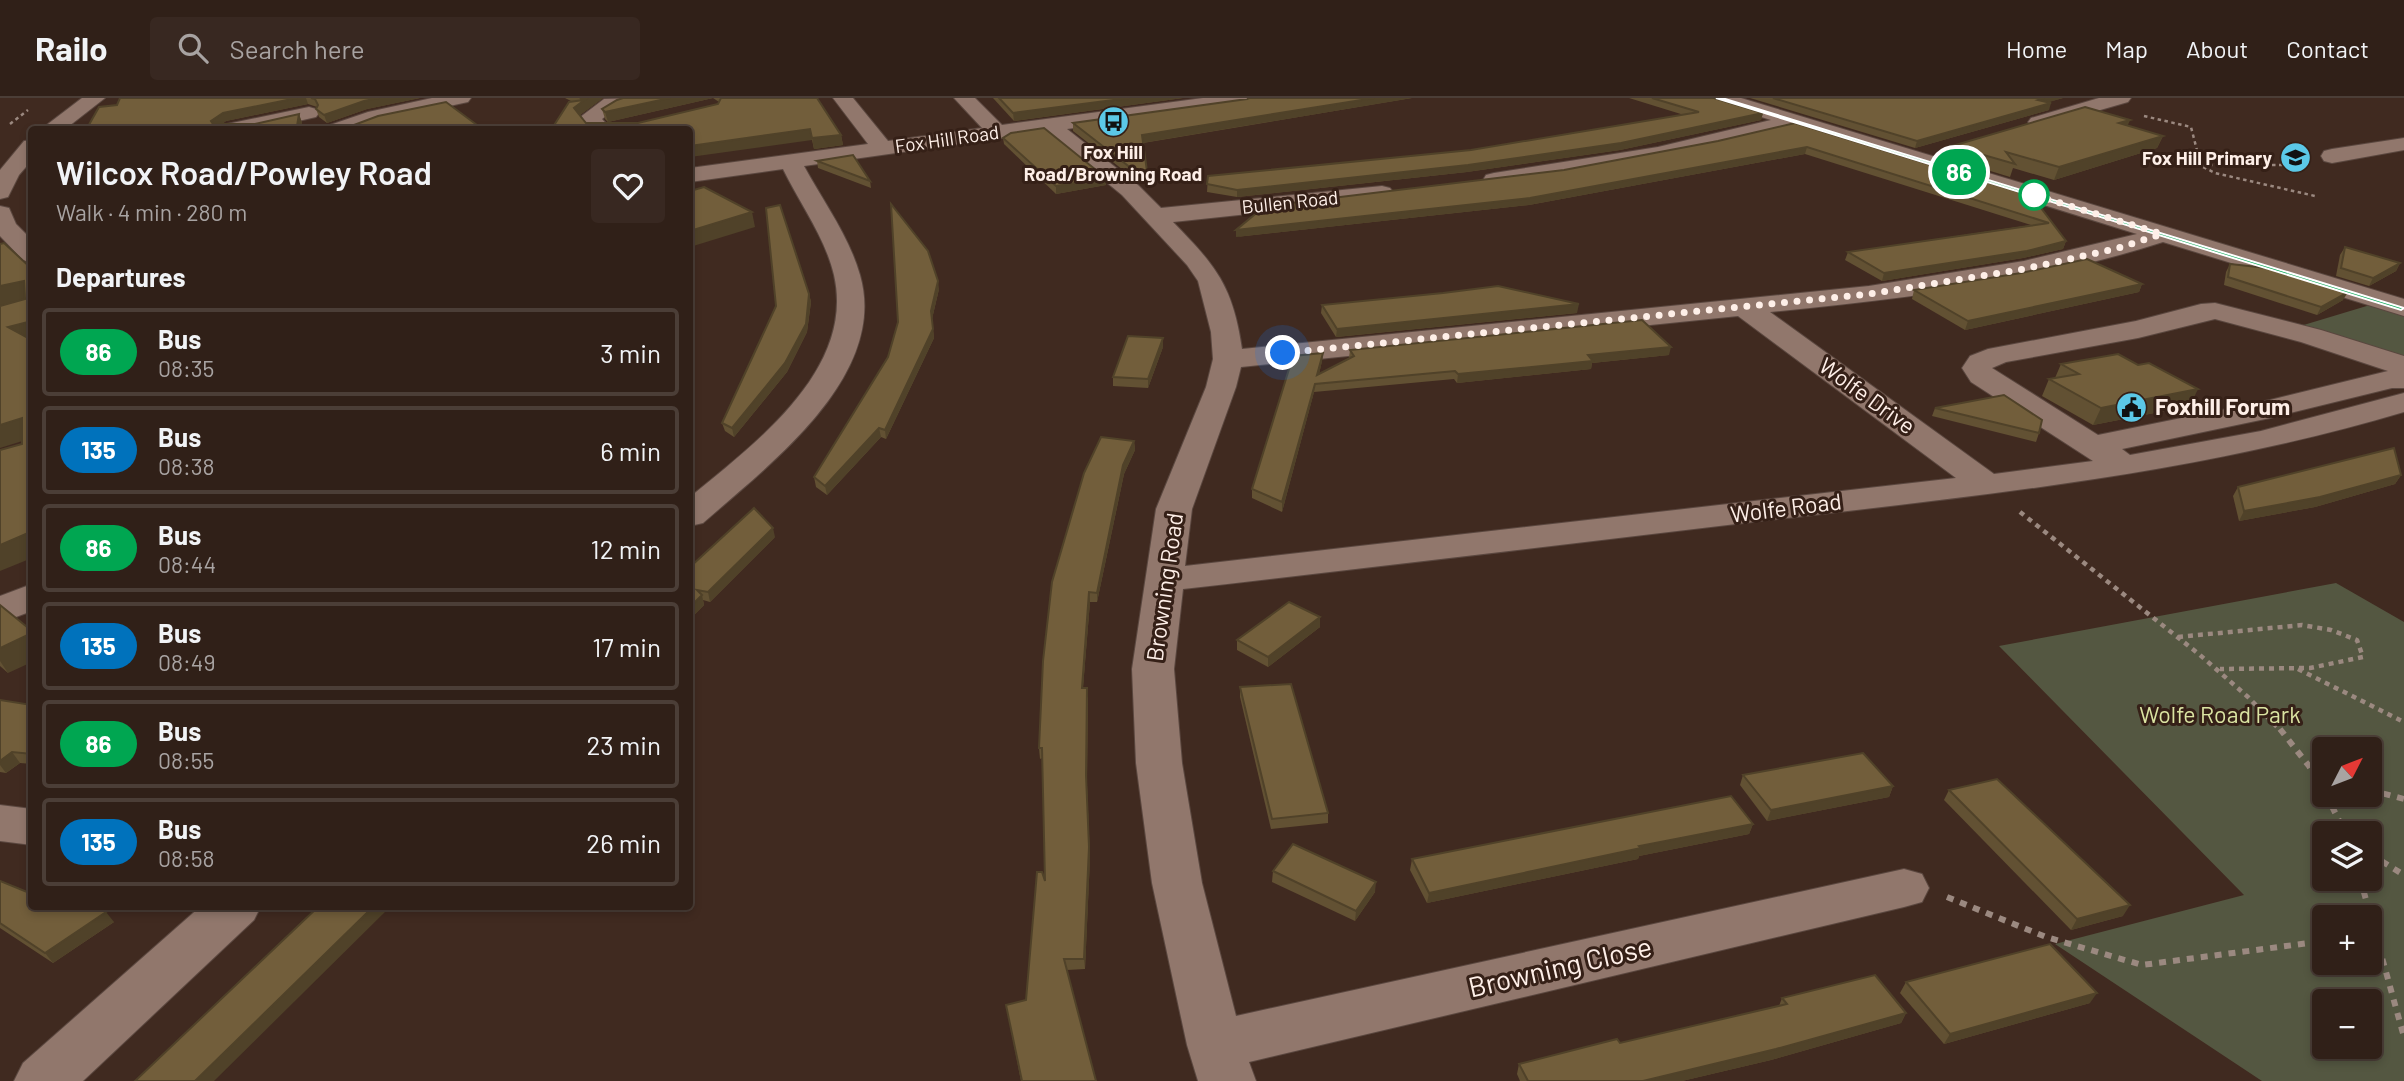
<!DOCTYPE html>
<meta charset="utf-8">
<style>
body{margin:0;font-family:Barlow,sans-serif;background:#382821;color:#f1f3f6;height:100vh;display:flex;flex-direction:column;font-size:26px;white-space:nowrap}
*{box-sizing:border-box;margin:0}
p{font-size:23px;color:#a8a3a2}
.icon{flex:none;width:38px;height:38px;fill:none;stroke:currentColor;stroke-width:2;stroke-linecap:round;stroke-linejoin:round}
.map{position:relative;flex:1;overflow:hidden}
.side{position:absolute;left:28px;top:28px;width:665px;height:784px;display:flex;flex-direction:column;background:#302018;border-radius:7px;box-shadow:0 4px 10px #0003,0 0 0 2px #4b3e37}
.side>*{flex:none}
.badge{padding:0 14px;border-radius:23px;font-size:24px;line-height:46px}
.needle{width:46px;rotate:48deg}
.buttons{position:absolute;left:2312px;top:639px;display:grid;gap:14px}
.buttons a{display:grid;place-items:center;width:70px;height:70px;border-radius:7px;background:#302018;box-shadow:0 4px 10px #0003,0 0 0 2px #4b3e37;font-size:35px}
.you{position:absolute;width:35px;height:35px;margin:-18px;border:5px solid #fff;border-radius:50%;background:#1a73e8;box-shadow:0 0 0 10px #1a73e833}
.map>.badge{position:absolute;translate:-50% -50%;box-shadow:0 0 0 4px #fff}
h2{padding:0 28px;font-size:26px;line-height:63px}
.round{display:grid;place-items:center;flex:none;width:74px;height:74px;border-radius:7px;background:#382821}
.head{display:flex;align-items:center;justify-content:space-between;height:119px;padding:0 28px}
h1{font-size:33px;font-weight:600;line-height:52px}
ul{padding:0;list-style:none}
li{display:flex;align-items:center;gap:21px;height:88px;margin:0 14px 10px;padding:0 14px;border:4px solid #4b3e37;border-radius:7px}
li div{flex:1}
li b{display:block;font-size:26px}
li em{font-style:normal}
li .badge{min-width:77px;font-weight:700;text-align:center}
header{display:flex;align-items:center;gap:42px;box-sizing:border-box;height:98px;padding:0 35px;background:#302018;border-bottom:2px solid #4b3e37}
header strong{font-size:33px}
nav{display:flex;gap:38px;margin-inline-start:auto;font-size:24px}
.search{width:490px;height:63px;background:#382821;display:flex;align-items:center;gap:18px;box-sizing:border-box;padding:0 24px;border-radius:7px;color:#a8a3a2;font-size:26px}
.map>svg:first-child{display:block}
.green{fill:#545741;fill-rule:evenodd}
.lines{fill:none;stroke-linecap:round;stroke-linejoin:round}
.minor-casing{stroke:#5a473f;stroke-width:2}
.path-far2{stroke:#9b8980;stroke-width:2.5;stroke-dasharray:3.5 3.5;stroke-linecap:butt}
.path-far1{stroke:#9b8980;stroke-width:4.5;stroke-dasharray:5 5;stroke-linecap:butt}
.path{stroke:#9b8980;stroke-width:6;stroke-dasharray:7 7;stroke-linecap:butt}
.minor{fill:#91776c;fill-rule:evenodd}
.wall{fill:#625133}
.shaded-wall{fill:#504229}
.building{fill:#725e3b;stroke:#504229;stroke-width:2}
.line{fill:#00a651;stroke:#fff;stroke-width:2}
.walk{stroke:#feefe8;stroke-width:7;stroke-dasharray:0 12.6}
.stop-dot{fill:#fff;stroke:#00a651;stroke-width:3.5}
.labels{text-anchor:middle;stroke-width:6;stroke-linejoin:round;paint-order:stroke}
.far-street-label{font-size:19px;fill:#feefe8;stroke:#352017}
.far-poi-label{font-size:19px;font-weight:bold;fill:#feefe8;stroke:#352017}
.street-label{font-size:23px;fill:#feefe8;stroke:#352017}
.poi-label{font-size:23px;font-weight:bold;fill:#feefe8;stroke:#352017;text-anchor:start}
.park-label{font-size:23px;fill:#dbe4a2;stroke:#352017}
.near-street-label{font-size:28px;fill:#feefe8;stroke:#352017}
</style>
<header>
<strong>Railo</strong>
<div class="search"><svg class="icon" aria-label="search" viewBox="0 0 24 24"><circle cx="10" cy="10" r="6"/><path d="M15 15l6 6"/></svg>Search here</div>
<nav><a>Home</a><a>Map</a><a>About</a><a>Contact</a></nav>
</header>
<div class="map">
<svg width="2404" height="983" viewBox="0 0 2404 983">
<rect width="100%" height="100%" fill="#402a20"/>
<g class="green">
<polygon points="2370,207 2404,218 2404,259 2297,229"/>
<path d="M 2336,485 L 2404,524 L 2404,983 L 2262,983 L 2055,846 L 2244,797 L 1999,548 ZM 2324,651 L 2370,651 L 2370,696 L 2324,696 ZM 2370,735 L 2370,780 L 2324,780 L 2324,735 ZM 2324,819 L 2370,819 L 2370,864 L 2324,864 ZM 2324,903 L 2370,903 L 2370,948 L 2324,948 Z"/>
</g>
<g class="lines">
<defs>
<g id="minor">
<polygon points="82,0 105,0 64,32 40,32"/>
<polygon points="432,0 471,0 468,4 380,23 356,32 324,32 327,28 368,14"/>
<polygon points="639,0 636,4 618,9 602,21 612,32 589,32 579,20 604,1"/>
<path d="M 833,0 L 853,0 L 888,43 L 982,30 L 954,0 L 975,0 L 1002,27 L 1203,0 L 1256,0 L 1246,6 L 1067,31 L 1138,87 L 1161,110 L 1382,88 L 1390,90 L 1394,95 L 1390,100 L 1382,102 L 1173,124 C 1216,168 1233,188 1242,251 L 1869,188 L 2024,163 L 2137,136 L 1793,29 L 1658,63 L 1494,89 L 1486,87 L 1483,82 L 1486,77 L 1494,75 L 1658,49 L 1771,22 L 1713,4 L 1710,0 L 1741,0 L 2404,201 L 2404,218 L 2163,144 C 2036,185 1902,201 1770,214 L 1994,376 L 2093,363 L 1971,284 L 1962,270 L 1970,258 L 1988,251 L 2136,223 L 2201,206 L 2215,205 L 2321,232 L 2404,258 L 2404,290 L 2392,290 L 2270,320 L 2122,351 L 2130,357 L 2261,333 L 2404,295 L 2404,314 C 2202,374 1995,396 1787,420 C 1586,444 1384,468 1183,491 L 1174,571 L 1182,665 L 1202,785 L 1236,918 L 1904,771 L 1922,776 L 1929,790 L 1922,804 L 1904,809 L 1249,964 L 1256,983 L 1198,983 L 1187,947 L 1152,785 L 1136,665 L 1132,571 L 1156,411 L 1206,289 L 1213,261 L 1211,234 L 1198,183 L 1187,167 L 1122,97 L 1045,34 L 804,68 C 823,103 849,138 860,177 C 889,278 769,367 703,425 L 690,428 L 690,399 C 753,347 856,272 834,177 C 825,139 800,106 783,71 L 690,84 L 690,70 L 868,46 ZM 1738,218 L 1956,380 L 1185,468 L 1192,411 L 1236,289 L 1241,269 ZM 2215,221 L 2301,244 L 2388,273 L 2270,302 L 2098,337 L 1992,270 L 2006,264 L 2138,240 Z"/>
<polygon points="2099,0 2131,0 2128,4 2038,30 2031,28 2028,24 2031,20"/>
<polygon points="309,9 316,11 319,15 316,19 259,32 217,32 227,26"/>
<polygon points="2404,40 2404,52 2332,65 2324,63 2321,58 2324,53 2332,51"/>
<polygon points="32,42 32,62 19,77 8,99 0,101 0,72 24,43"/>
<polygon points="0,108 9,110 16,126 32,142 32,165 23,162 0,138"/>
<polygon points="32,486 32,513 0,525 0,498"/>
<polygon points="0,707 32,711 32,747 0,743"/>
<polygon points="201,808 261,808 254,822 83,983 14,983 23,965"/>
</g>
</defs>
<use href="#minor" class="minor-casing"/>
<g class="path-far2">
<polyline points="2144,18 2191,29 2201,68 2215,75 2315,98"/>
<polyline points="10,26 28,12"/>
<polyline points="2202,67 2305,67"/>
</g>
<g class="path-far1">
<polyline points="2020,414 2200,557 2248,599 2281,633"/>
<polyline points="2178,539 2302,527 2331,532 2357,542 2363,559 2310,570 2220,571"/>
<polyline points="2298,571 2404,624"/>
</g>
<g class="path">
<polyline points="2280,631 2309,668 2324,693"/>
<polyline points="2370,692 2404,701"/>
<polyline points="2326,696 2345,735"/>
<polyline points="2370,756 2404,777"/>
<polyline points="2360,780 2404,939"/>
<polyline points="1947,799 2046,839 2142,867 2324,843"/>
</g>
<use href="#minor" class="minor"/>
</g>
<g class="wall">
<polygon points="120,0 420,0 367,11 327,25 319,19 316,11 317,9 308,6 226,23 222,26 255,26 299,16 302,25 301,32 86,32 117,7"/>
<polygon points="565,0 603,0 580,17 586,25 638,25 718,6 719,4 713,0 608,24 605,21 602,11 623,0 817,0 841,37 843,47 814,51 812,42 551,32 571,3"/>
<polygon points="993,0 1183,0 1014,23"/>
<polygon points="1249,0 1412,0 1143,45 1147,80 1136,82 1073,33 1073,25 1247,1"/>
<polygon points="1629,0 1714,0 1763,15 1761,22 1620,52 1467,74 1237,99 1207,94 1208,78 1471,52 1684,17"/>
<polygon points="1750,0 2063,0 2048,4 2049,12 1915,50"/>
<polygon points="1795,25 2032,98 2066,143 2063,151 2023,160 1882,183 1845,162 1848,154 2031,127 1805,56 1529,107 1236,139 1564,72 1718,43"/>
<polygon points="2128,28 2163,38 2157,50 2054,82 2013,70 2010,79 1948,60 1952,48"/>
<polygon points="1003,40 1106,80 1106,87 1056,96 1004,46"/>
<polygon points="817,63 870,83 871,90 818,70"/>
<polygon points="2345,149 2400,165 2396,173 2369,188 2336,178 2340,157"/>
<polygon points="2230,166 2343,202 2317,217 2224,187 2226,174"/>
<polygon points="2142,186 2139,194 1965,232 1912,201 1914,192"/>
<polygon points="939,191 932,221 934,240 886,341 881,339 827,397 816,389 814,379"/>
<polygon points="809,196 811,204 807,234 787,274 734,339 725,333 722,325"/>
<polygon points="1322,207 1577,215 1336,239 1321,215"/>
<polygon points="1163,249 1148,290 1113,288 1113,279"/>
<polygon points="1350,252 1669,257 1592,265 1591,271 1457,285 1454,281 1314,294 1282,414 1252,400 1252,391 1323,255 1322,263 1319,276 1349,260"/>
<polygon points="2061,266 2138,267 2190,308 2093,327 2042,298 2049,281 2055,280"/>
<polygon points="1935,310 2039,335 2036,344 1932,318"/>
<polygon points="1134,343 1135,352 1124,376 1097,504 1090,504 1083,590 1088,600 1087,687 1090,760 1085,871 1067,872 1096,983 1021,983 1006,907 1026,902 1045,783 1042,660 1040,661 1039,650 1043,563"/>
<polygon points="2401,377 2395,386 2315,409 2239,423 2233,398 2238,389"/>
<polygon points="775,439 710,504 703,502 704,507 690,521 690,469"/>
<polygon points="0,507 8,575 0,568"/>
<polygon points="1320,519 1320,529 1268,569 1237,552 1237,542"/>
<polygon points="1240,589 1328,715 1328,725 1271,731 1240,599"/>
<polygon points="0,602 32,607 32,666 20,665 6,675 0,674"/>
<polygon points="1743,677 1893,688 1889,699 1767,723 1740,687"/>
<polygon points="1949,692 2123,818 2071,832 1944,702"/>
<polygon points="1753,726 1749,736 1639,758 1638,761 1427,805 1410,772 1412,761"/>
<polygon points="1273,773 1375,794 1355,823 1272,784"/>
<polygon points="0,783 32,808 114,824 53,865 0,830"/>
<polygon points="1906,884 2090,905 1944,946 1900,895"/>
<polygon points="1782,900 1906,915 1901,925 1771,962 1682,983 1520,983 1517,976 1519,966 1620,945 1779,908"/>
</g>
<g class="shaded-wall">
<polygon points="297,0 306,0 308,6 226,23 214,32 211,23 223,15"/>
<polygon points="379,0 420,0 367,11 327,25 324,17 364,3"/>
<polygon points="587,0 603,0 576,20 574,10"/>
<polygon points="670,0 713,0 608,24 605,14"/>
<polygon points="1129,0 1183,0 1014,23 1013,15"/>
<polygon points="1374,0 1412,0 1142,45 1142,37"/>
<polygon points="2044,0 2063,0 2036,8 2038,2"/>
<polygon points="2051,5 2049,12 1915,50 1917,43"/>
<polygon points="1763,15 1761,22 1620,52 1467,74 1237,99 1237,92"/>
<polygon points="299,16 302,25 301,32 268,32"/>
<polygon points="2130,22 2125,34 2119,25"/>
<polygon points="477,27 479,32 441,32"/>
<polygon points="810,31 812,42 690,59 690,48"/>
<polygon points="841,37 843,47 814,51 812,40"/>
<polygon points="2163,38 2157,50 2054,82 2059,69"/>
<polygon points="1807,49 1805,56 1529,107 1236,139 1236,132"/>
<polygon points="1147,73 1147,80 1136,82 1136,74"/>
<polygon points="1106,80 1106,87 1056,96 1056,88"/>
<polygon points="752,114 755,129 690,149 690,133"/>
<polygon points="2066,143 2063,151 2023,160 1882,183 1884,175"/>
<polygon points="2400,165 2396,173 2369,188 2373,180"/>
<polygon points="24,183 32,200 0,208 0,188"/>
<polygon points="938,183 939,191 932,221 931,213"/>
<polygon points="2142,186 2139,194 1965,232 1968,223"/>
<polygon points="2348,194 2343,202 2317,217 2321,209"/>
<polygon points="809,196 811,204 807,234 787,274 734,339 732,330"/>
<polygon points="1579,206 1577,215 1336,239 1337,231"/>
<polygon points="32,222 32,244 8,229"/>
<polygon points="933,231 934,240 886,341 885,332"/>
<polygon points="1163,240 1163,249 1148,290 1148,281"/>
<polygon points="1671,249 1669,257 1592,265 1591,271 1457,285 1458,276 1588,257"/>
<polygon points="1323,255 1322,263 1317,285 1317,277"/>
<polygon points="1315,286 1314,294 1282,414 1282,404"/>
<polygon points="2198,291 2190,308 2093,327 2101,310"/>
<polygon points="22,320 32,340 0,350 0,327"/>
<polygon points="879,330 881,339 827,397 825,388"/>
<polygon points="1134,343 1135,352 1124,376 1097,504 1097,495 1123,367"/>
<polygon points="2401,377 2395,386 2315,409 2239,423 2244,413"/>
<polygon points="773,430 775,439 710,504 708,494"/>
<polygon points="26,436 32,444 32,460 0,473 0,447"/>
<polygon points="1089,494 1090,504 1082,600 1082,590"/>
<polygon points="702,497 704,507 690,521 690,509"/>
<polygon points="1320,519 1320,529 1268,569 1268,559"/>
<polygon points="32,535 32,564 8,575 0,563 0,550"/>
<polygon points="1087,590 1087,687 1090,760 1085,871 1084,861"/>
<polygon points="12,654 20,665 6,675 0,667 0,663"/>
<polygon points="1893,688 1889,699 1767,723 1771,712"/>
<polygon points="1753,726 1749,736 1639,758 1638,761 1427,805 1429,795 1639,748"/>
<polygon points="1376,784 1375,794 1355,823 1356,813"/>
<polygon points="2130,807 2123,818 2071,832 2077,821"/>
<polygon points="374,808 391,808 214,983 195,983"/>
<polygon points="106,814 114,824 53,865 45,855"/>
<polygon points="2097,895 2090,905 1944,946 1950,936"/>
<polygon points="1906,915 1901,925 1771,962 1682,983 1642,983"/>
</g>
<g class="building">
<polygon points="120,0 297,0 223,15 211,23 213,26 255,26 299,16 297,28 268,32 86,32 99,9 117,7"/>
<polygon points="311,0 379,0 364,3 324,17 316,11 318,7 315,1"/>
<polygon points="580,0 587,0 574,10 586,25 638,25 718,6 721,0 817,0 841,37 812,40 810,31 690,48 690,32 551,32 569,4 584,2"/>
<polygon points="623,0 670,0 605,14 602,11 617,2"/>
<polygon points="999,0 1129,0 1013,15"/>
<polygon points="1249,0 1374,0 1142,37 1147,73 1136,74 1073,25 1247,1"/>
<polygon points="1652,0 1714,0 1763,15 1621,45 1468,67 1237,92 1207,86 1208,78 1471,52 1699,14"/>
<polygon points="1773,0 2044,0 2038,2 2051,5 1917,43"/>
<polygon points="446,4 477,27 441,32 341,32 336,27 354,27 378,18"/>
<polygon points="2085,9 2130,22 2119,25 2163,38 2059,69 2006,54 2015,66 1952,48"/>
<polygon points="1795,25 2032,98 2066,143 2027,153 1884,175 1848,154 2049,125 1807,49 1530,100 1236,132 1265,108 1564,72 1718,43"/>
<polygon points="1044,30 1106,80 1056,88 1003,40 1011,35"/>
<polygon points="853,57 870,83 817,63"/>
<polygon points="704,89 752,114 690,133 690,93"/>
<polygon points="891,106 928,153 938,183 931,213 933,231 885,332 879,330 825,388 814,379 888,259 898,224"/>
<polygon points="780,107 809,196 806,226 785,265 732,330 722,325 776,208 766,110"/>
<polygon points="4,145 32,171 32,223 8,229 32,242 32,440 26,436 0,447 0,352 22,346 22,320 0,327 0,208 25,201 24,183 0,188 0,146"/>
<polygon points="2345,149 2400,165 2373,180 2341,170"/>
<polygon points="2087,161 2142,186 1968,223 1914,192 2021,175"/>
<polygon points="2230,166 2267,170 2348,194 2321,209 2228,179"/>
<polygon points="1498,188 1579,206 1337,231 1322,207 1443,195"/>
<polygon points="1642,222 1671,249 1588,257 1593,263 1458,276 1455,273 1315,286 1282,404 1252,391 1293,258 1323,255 1317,277 1354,258 1350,252"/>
<polygon points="1128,238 1163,240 1148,281 1113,279"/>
<polygon points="2118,256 2138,267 2149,265 2198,291 2101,310 2049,281 2079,276 2061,266"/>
<polygon points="2004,297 2042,322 2039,335 1935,310"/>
<polygon points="1101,339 1134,343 1123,367 1097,495 1089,494 1082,590 1087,590 1086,677 1089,749 1084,861 1064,861 1096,983 1022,983 1006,907 1026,902 1037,774 1042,774 1045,783 1042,650 1039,650 1043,563 1052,484 1084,375"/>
<polygon points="2394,350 2401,377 2320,399 2244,413 2238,389"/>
<polygon points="754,410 773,430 708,494 697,492 702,497 690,509 690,469"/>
<polygon points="1289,504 1320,519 1268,559 1237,542"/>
<polygon points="0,507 32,533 32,535 0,550"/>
<polygon points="1291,586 1328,715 1272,721 1240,589"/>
<polygon points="0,602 32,607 32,656 12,654 0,663"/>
<polygon points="1863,655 1893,688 1771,712 1743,677"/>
<polygon points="1997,681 2130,807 2077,821 1949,692"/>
<polygon points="1731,698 1753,726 1639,748 1641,750 1429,795 1412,761"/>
<polygon points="1293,746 1376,784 1356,813 1273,773"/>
<polygon points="0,783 32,796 32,808 98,808 106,814 45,855 0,825"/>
<polygon points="319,808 374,808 195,983 135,983"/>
<polygon points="2050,846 2097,895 1950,936 1906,884"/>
<polygon points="1875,877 1906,915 1776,951 1643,983 1528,983 1519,966 1617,941 1620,945 1787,906 1782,900"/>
</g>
<polygon class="line" points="1716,0 1722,0 2404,210 2401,212"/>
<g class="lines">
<polyline class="walk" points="1283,255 1869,196 2024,171 2115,151 2162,136 2034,97"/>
</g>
<defs>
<symbol id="bus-disc" viewBox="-11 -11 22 22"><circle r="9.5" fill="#5bc8e7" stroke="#352017"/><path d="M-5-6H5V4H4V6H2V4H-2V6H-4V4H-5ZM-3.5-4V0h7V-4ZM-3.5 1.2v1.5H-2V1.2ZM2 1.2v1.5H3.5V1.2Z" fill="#111"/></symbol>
<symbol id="school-disc" viewBox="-11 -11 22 22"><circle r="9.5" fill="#5bc8e7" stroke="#352017"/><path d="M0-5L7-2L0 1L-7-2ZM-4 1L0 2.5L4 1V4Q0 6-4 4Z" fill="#111"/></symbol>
<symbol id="civic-disc" viewBox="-11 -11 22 22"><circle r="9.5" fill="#5bc8e7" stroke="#352017"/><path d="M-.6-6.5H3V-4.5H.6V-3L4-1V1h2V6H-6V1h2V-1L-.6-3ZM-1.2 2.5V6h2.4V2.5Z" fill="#111"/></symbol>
</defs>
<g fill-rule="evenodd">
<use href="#bus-disc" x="1096" y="6" width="35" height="35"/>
<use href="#school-disc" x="2278" y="42" width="35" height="35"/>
<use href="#civic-disc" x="2114" y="292" width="35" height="35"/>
</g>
<circle class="stop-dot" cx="2034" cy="97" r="14"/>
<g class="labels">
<g class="far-street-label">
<text transform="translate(947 41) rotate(-8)" y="7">Fox Hill Road</text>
<text transform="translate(1290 104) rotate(-6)" y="7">Bullen Road</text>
</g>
<g class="far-poi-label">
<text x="1113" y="61">Fox Hill<tspan x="1113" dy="22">Road/Browning Road</tspan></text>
<text x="2272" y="67" text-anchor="end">Fox Hill Primary</text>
</g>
<g class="street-label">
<text transform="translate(1867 298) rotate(36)" y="8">Wolfe Drive</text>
<text transform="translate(1786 410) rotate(-7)" y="8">Wolfe Road</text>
<text transform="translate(1165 489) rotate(-82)" y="8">Browning Road</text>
</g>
<g class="poi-label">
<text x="2155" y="317">Foxhill Forum</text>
</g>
<g class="park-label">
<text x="2220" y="625">Wolfe Road Park</text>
</g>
<g class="near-street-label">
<text transform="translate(1560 869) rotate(-13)" y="10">Browning Close</text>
</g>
</g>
</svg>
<div class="buttons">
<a><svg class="needle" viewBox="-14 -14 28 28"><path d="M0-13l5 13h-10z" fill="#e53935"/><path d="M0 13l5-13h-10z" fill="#a8a3a2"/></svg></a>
<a><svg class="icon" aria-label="layers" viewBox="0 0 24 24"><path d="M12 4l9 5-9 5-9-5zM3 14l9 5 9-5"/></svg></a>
<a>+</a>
<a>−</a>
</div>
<div class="you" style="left:1283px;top:255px"></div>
<b class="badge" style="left:1959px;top:74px;background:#00a651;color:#fff">86</b>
<section class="side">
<div class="head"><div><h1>Wilcox Road/Powley Road</h1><p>Walk · 4 min · 280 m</p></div><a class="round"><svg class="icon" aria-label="heart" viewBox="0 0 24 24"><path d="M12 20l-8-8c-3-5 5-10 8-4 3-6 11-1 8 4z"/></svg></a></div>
<h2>Departures</h2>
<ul>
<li><span class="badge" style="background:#00a651;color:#fff">86</span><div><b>Bus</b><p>08:35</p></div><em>3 min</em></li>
<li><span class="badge" style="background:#0072bc;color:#fff">135</span><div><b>Bus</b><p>08:38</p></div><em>6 min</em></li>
<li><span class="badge" style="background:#00a651;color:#fff">86</span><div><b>Bus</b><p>08:44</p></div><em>12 min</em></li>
<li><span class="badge" style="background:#0072bc;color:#fff">135</span><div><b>Bus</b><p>08:49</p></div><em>17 min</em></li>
<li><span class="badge" style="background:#00a651;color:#fff">86</span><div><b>Bus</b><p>08:55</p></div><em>23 min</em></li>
<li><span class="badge" style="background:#0072bc;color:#fff">135</span><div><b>Bus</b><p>08:58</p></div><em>26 min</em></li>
</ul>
</section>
</div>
